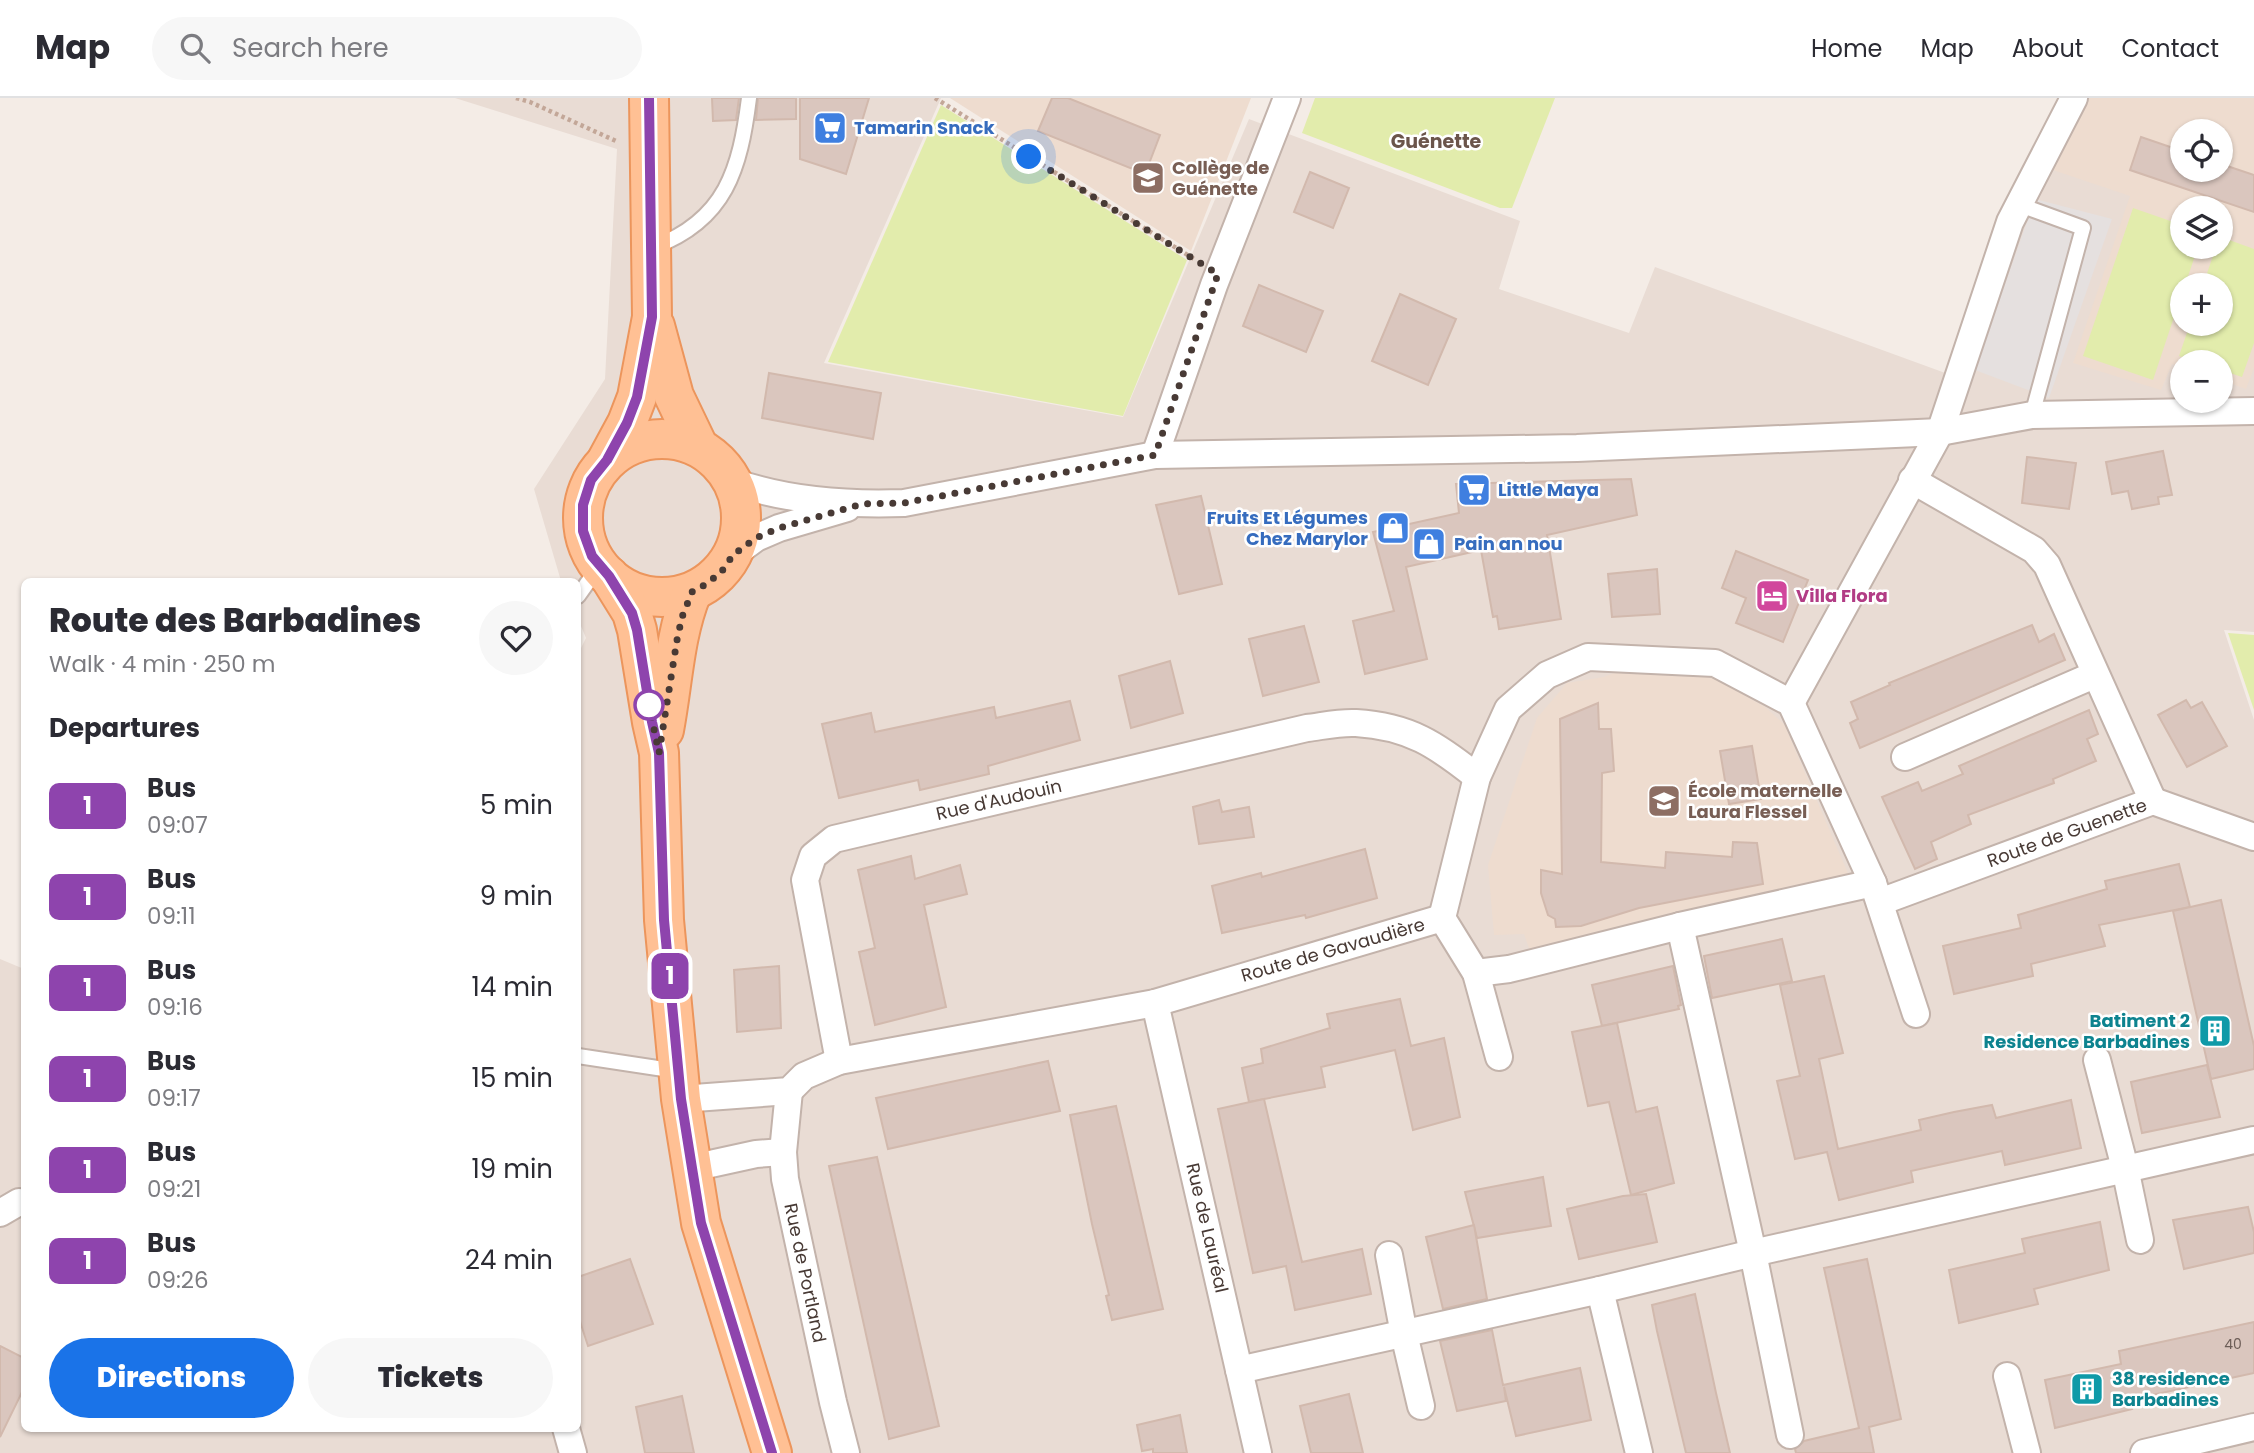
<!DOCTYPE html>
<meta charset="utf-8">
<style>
body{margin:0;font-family:Poppins,sans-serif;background:#f7f7f7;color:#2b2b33;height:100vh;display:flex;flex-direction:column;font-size:26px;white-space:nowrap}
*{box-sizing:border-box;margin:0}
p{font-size:23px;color:#7c7c81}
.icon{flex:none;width:38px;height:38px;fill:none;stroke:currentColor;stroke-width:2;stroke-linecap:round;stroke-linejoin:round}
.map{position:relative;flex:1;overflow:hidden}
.sheet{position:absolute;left:21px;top:480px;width:560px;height:854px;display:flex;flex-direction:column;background:#fff;border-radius:10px;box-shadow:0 2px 5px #0004}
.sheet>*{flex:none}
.badge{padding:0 14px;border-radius:10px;font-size:24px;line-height:46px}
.fabs{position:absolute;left:2170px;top:21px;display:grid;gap:14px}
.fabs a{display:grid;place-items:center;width:63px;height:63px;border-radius:50%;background:#fff;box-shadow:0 2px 5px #0004;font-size:35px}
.you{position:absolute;width:35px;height:35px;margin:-18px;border:5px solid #fff;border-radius:50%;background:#1a73e8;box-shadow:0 0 0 10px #1a73e833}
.map>.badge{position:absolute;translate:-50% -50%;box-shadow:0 0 0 4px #fff}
h2{padding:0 28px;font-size:26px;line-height:63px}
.round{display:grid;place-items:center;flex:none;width:74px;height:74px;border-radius:37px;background:#f7f7f7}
.headline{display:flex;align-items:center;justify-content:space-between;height:119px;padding:0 28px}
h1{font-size:33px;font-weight:800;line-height:52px}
.primary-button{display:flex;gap:14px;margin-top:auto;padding:14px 28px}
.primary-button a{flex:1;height:80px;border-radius:42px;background:#1a73e8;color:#fff;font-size:28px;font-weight:800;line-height:80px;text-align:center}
.primary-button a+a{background:#f7f7f7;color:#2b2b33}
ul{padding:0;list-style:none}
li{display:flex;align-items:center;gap:21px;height:91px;padding:0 28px}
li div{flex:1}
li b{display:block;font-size:26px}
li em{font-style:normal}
li .badge{min-width:77px;font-weight:700;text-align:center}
header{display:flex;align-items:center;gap:42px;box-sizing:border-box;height:98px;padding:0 35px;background:#fff;border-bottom:2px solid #e1e1e2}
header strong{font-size:33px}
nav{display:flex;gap:38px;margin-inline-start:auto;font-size:24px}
.search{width:490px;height:63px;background:#f7f7f7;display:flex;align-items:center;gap:18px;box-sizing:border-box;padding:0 24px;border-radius:38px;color:#7c7c81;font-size:26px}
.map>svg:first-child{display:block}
.residential{fill:#e9dcd4;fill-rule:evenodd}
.education{fill:#eedccf;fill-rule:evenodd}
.green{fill:#e2ecac}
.parking{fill:#e5e0df}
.building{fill:#dac6be;stroke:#d2b9ad;stroke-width:2}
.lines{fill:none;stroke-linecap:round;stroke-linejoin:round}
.lane-casing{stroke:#c3b3ab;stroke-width:18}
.street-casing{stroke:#c3b3ab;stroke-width:30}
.primary-casing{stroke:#ec955c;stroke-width:42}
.path{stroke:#c3a798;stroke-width:4.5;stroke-dasharray:3.5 3.5;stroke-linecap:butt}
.lane{stroke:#fff;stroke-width:14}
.street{stroke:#fff;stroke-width:26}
.primary{stroke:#ffc094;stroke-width:38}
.line-casing{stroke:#fff;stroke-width:16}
.line{stroke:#8e44ad;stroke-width:10}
.walk{stroke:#483a35;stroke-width:7;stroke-dasharray:0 12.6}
.stop-dot{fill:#fff;stroke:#8e44ad;stroke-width:3.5}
.labels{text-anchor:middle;stroke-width:5;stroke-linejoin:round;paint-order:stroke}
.number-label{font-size:14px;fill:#6c5d57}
.shop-label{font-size:18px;font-weight:bold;fill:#366cbe;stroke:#fff;text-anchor:start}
.education-label{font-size:18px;font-weight:bold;fill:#785e54;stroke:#fff;text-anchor:start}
.hotel-label{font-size:18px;font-weight:bold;fill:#b23c85;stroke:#fff;text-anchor:start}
.street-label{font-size:18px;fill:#483a35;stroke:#fff}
.culture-label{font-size:18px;font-weight:bold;fill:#0d838f;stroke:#fff;text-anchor:end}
.neighbourhood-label{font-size:19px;font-weight:bold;fill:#6b554b;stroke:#fff}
</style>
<header>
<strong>Map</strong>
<div class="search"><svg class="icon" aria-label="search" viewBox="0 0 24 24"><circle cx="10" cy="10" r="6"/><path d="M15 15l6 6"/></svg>Search here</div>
<nav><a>Home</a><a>Map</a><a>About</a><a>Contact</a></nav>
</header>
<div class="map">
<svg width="2254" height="1355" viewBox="0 0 2254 1355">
<rect width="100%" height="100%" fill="#f4ece6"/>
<path class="residential" d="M 455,0 L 941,0 L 824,265 L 1123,319 L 1249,21 L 1520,123 L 1499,191 L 1629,235 L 1655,169 L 1948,276 L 2061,0 L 2254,0 L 2254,534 L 2224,532 L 2254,622 L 2254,1355 L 0,1355 L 0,861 L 24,871 L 24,1330 L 578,1330 L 578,556 L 586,540 L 578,521 L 578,483 L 561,483 L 534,391 L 605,281 L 617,51 ZM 2182,33 L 2221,33 L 2221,72 L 2182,72 ZM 2182,110 L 2221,110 L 2221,149 L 2182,149 ZM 2182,187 L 2221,187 L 2221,226 L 2182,226 ZM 2182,264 L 2221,264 L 2221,303 L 2182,303 Z"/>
<g class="education">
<polygon points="950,0 1251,0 1191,153"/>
<path d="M 2080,0 L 2254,0 L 2254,270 L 2246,291 L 2221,282 L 2221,264 L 2182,264 L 2182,269 L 2172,266 L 2161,292 L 2073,265 L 2130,98 L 2053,72 ZM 2182,33 L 2221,33 L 2221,72 L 2182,72 ZM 2182,110 L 2221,110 L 2221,149 L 2182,149 ZM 2182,187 L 2221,187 L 2221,226 L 2182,226 Z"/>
<polygon points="1624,571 1683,572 1717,582 1765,609 1784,626 1850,780 1530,853 1524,836 1494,837 1488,767 1537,620 1567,585 1604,579"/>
</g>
<g class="green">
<polygon points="1315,0 1555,0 1512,110 1500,110 1302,35"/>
<polygon points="941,7 1187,162 1123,318 828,264"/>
<polygon points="2133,110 2182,127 2182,149 2198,149 2185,187 2182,187 2182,195 2153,282 2083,258"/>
<polygon points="2221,139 2254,151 2254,245 2242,279 2221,272 2221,264 2198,264 2179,258 2190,226 2221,226 2221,187 2203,187 2216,149 2221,149"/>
<polygon points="2228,535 2254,537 2254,612"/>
</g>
<polygon class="parking" points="2035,101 2112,121 2049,300 1975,272"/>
<g class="building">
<polygon points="712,0 739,0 736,22 713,23"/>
<polygon points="758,0 796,0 796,21 756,22"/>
<polygon points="800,0 869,0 846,76 800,61"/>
<polygon points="1052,0 1068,0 1160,37 1145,76 1038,33"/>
<polygon points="2141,39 2182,53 2182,72 2221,72 2221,66 2254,77 2254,114 2130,72"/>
<polygon points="1310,74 1349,90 1333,130 1294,114"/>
<polygon points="1259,187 1323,213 1306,254 1243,228"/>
<polygon points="1400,196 1456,221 1428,287 1372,263"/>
<polygon points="769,275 881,295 873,341 762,320"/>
<polygon points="2163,353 2172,397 2158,399 2159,406 2132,411 2128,393 2112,396 2106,364"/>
<polygon points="2027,359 2076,365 2069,411 2022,405"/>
<polygon points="1631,381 1637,417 1547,437 1561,521 1499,531 1497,518 1493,519 1481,452 1406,469 1427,561 1365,576 1353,523 1394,513 1373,434 1459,415 1456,386"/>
<polygon points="1201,398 1222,486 1179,496 1156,407"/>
<polygon points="1736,453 1808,482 1783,544 1736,525 1746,500 1722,490"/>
<polygon points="1657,471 1660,516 1612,519 1608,476"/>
<polygon points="2032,527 2039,544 2054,536 2065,562 1860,650 1850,625 1858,621 1851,604 1890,587 1889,585"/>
<polygon points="1304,528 1319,584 1263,598 1249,541"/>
<polygon points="1170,563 1183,615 1131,630 1119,578"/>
<polygon points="2186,602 2191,610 2202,604 2227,648 2187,669 2158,617"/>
<polygon points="1070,603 1080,642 988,668 989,676 920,692 918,682 839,700 822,626 871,615 875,634 994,609 996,620"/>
<polygon points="1598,605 1599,631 1611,631 1614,673 1602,675 1601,764 1665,770 1666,754 1732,759 1733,744 1757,745 1763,786 1639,810 1581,828 1556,829 1555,821 1548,817 1541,795 1541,772 1562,776 1560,621"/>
<polygon points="2089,612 2098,636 2087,641 2096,663 2053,681 2054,685 1968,717 1971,726 1931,744 1937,761 1915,771 1882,699 1918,684 1922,693 1963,676 1959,668"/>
<polygon points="1752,648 1761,701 1729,706 1720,653"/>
<polygon points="1219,702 1222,714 1249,709 1254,739 1199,746 1193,709"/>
<polygon points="1365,751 1377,800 1306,820 1305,817 1222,835 1212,788 1261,775 1262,779"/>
<polygon points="911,758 915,781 960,767 967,796 924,807 946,909 875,927 859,854 875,850 858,772"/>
<polygon points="2179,766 2190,809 2099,827 2105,848 2031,866 2033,878 1954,896 1943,848 2021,830 2018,817 2107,791 2105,783"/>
<polygon points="2221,802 2254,948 2254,971 2211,981 2173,813"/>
<polygon points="1782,841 1792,883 1712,900 1704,858"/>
<polygon points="779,868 781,930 737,934 734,872"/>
<polygon points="1673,868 1681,907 1678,908 1679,911 1602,928 1592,887"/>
<polygon points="1824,878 1843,955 1819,961 1838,1051 1921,1032 1919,1022 1954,1014 1992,1007 1996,1020 2071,1002 2081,1050 2005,1067 2002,1053 1911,1073 1913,1084 1839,1102 1827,1054 1795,1061 1777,983 1800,978 1780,887"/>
<polygon points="1400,901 1411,948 1444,940 1460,1019 1413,1032 1395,952 1321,969 1325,989 1249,1004 1242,970 1263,965 1261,951 1330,930 1327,916"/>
<polygon points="1617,925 1636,1014 1657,1009 1674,1085 1631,1097 1609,1004 1588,1008 1572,934"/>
<polygon points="1048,963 1060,1013 888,1051 876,1000"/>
<polygon points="2207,967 2220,1019 2142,1035 2131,984"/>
<polygon points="1264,1001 1302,1164 1362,1151 1371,1196 1295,1212 1286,1168 1253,1175 1218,1011"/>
<polygon points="1116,1008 1163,1211 1112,1222 1106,1198 1109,1197 1092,1126 1070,1017"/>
<polygon points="877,1059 939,1328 889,1341 829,1068"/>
<polygon points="1543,1079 1551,1128 1477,1140 1465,1094"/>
<polygon points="1646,1096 1657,1144 1579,1161 1567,1111 1623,1098"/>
<polygon points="2248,1109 2254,1134 2254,1155 2184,1171 2173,1122"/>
<polygon points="2100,1124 2109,1172 2034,1191 2038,1206 1959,1225 1949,1172 2025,1155 2022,1141"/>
<polygon points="1474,1127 1487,1201 1443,1211 1426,1139"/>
<polygon points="630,1161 653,1226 588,1248 578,1217 578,1179"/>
<polygon points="1867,1161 1901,1321 1869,1329 1874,1355 1796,1355 1795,1351 1804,1343 1859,1330 1824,1170"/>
<polygon points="1695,1196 1716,1295 1730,1355 1686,1355 1657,1233 1652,1207"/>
<polygon points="2254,1224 2254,1275 2129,1302 2132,1311 2055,1330 2045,1282 2121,1266 2119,1253"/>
<polygon points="1492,1232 1503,1287 1580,1270 1591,1322 1516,1338 1504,1289 1506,1303 1457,1313 1440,1243"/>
<polygon points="0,1248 24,1260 24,1290 0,1339"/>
<polygon points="1349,1296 1363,1355 1311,1355 1300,1308"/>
<polygon points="682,1298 694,1355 645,1355 636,1309"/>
<polygon points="1180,1317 1187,1355 1153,1355 1153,1351 1142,1353 1137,1327"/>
</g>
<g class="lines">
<defs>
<g id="lane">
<polyline points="2020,107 2083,130 2032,317"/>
<path d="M 654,149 C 726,122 740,71 749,0"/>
<polyline points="578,498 600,467"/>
<polyline points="578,958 677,973"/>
</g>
<g id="street">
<polyline points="1155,357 1214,187 1287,0"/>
<polyline points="1912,382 2034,452 2047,467 2153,703"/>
<path d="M 734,384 C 787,403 848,407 904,405 L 1155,357 L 1577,350 L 1940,334 L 2032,317 L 2254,313"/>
<polyline points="733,457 756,440 779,430 847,410"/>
<polyline points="1791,605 1940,334 2010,124 2074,0"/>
<polyline points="1905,659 2094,577"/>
<polyline points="1880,804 2153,703 2254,739"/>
<polyline points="1442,820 1477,679 1508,611 1547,577 1588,559 1715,565 1791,605 1873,785 1916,916"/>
<polyline points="1442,820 1476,875 1499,959"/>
<polyline points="1680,828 1753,1155 1790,1337"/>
<polyline points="1476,875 1509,871 1680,828 1873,785"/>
<polyline points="1155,905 1258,1355"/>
<polyline points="2097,962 2125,1070 2140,1142"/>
<path d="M 839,963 L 805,782 L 813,758 L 834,741 L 1307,630 C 1323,628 1340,624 1356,625 C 1409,628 1437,647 1477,679"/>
<polyline points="789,993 783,1054 785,1081 833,1304 846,1355"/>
<polyline points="681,1001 789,993 804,978 839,963 1155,905 1442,820"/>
<polyline points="692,1070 756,1056 783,1054"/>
<polyline points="0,1115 19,1104 24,1105"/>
<polyline points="1389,1157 1404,1236 1421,1308"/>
<polyline points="1600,1192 1639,1355"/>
<polyline points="1239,1272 1600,1192 1753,1155 2254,1042"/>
<polyline points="2007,1278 2027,1355"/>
<polyline points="566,1330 573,1355"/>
<polyline points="2144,1355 2254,1329"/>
</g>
<g id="primary">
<polyline points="655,228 674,298 698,348"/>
<circle cx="662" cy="420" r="79"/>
<polyline points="607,362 627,325 637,299 652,219 649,0"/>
<polyline points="609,478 632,515 637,532 652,624 659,655 664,822 681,1001 701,1125 772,1355"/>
<path d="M 664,632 C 673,585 674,538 692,494"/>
</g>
</defs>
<use href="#lane" class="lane-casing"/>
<use href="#street" class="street-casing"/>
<use href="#primary" class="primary-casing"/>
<g class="path">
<polyline points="516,0 530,4 616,43"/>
<polyline points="935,0 1194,161"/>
</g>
<use href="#lane" class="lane"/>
<use href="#street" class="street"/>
<use href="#primary" class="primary"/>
</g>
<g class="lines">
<defs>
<polyline id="line" points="649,0 652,219 637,299 627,325 607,362 591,382 583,407 583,433 592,458 609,478 632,515 637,532 652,624 659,655 664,822 681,1001 692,1070 701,1125 772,1355"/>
</defs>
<use href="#line" class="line-casing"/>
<use href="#line" class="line"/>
<polyline class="walk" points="649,607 659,655 677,542 682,519 692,494 708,485 722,473 733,457 756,440 779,430 862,406 904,405 1155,357 1218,176 1029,59"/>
</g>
<defs>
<symbol id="supermarket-square" viewBox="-11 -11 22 22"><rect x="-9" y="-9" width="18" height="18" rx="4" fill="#3f7fe0" stroke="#fff"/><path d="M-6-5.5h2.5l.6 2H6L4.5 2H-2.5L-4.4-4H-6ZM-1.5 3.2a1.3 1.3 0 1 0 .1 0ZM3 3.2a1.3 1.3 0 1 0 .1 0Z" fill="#fff"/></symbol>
<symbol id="school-square" viewBox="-11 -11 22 22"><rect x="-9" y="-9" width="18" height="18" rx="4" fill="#8d6e63" stroke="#fff"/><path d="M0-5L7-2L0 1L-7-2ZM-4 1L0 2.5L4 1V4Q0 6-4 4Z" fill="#fff"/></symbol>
<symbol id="shop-square" viewBox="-11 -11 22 22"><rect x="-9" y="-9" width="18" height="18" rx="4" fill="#3f7fe0" stroke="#fff"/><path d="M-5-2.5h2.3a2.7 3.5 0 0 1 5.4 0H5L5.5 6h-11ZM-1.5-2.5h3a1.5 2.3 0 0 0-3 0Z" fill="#fff"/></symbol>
<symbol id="hotel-square" viewBox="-11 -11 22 22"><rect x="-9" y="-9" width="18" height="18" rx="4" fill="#d1479c" stroke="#fff"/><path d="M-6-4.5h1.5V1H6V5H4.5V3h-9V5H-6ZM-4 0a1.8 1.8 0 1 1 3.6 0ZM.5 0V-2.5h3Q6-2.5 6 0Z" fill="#fff"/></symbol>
<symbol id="building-square" viewBox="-11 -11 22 22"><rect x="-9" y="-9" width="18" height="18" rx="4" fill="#0f9aa8" stroke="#fff"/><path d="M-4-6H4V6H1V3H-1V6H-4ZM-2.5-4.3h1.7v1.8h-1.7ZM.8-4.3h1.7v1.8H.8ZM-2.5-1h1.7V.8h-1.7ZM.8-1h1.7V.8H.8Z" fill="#fff"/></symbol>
</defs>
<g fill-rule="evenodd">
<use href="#supermarket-square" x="811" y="11" width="38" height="38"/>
<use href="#school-square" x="1129" y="61" width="38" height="38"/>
<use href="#supermarket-square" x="1455" y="373" width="38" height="38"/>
<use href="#shop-square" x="1374" y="411" width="38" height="38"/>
<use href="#shop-square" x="1410" y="427" width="38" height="38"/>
<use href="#hotel-square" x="1753" y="479" width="38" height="38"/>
<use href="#school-square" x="1645" y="684" width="38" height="38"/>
<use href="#building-square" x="2196" y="914" width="38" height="38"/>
<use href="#building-square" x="2068" y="1272" width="38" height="38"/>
</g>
<circle class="stop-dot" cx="649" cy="607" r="14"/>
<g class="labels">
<g class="number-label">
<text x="2233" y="1251">40</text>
</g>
<g class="shop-label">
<text x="854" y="36">Tamarin Snack</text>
<text x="1498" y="398">Little Maya</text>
<text x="1368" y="426" text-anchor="end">Fruits Et Légumes<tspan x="1368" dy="21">Chez Marylor</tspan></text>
<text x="1454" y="452">Pain an nou</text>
</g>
<g class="education-label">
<text x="1172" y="76">Collège de<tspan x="1172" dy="21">Guénette</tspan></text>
<text x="1688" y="699">École maternelle<tspan x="1688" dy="21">Laura Flessel</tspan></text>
</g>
<g class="hotel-label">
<text x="1796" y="504">Villa Flora</text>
</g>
<g class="street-label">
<text transform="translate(999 702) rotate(-13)" y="6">Rue d'Audouin</text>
<text transform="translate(2067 735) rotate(-20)" y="6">Route de Guenette</text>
<text transform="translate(1333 852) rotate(-16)" y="6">Route de Gavaudière</text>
<text transform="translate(1207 1130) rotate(77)" y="6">Rue de Lauréal</text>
<text transform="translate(805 1175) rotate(78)" y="6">Rue de Portland</text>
</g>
<g class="culture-label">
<text x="2190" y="929">Batiment 2<tspan x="2190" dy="21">Residence Barbadines</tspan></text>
<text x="2112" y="1287" text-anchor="start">38 residence<tspan x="2112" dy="21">Barbadines</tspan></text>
</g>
<g class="neighbourhood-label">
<text x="1436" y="50">Guénette</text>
</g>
</g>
</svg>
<div class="fabs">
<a><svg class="icon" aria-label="locate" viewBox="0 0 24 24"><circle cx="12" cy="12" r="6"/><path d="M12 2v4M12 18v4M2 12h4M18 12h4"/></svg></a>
<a><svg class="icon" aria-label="layers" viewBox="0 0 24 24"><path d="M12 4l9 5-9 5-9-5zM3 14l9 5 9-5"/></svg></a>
<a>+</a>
<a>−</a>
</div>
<div class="you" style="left:1029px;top:59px"></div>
<b class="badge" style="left:670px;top:878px;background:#8e44ad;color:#fff">1</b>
<section class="sheet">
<div class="headline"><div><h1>Route des Barbadines</h1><p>Walk · 4 min · 250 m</p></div><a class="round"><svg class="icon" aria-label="heart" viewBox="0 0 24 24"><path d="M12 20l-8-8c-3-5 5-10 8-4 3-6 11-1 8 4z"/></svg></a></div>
<h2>Departures</h2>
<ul>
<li><span class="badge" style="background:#8e44ad;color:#fff">1</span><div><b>Bus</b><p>09:07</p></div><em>5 min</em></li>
<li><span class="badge" style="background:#8e44ad;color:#fff">1</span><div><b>Bus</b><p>09:11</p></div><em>9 min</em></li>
<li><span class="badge" style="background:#8e44ad;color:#fff">1</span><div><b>Bus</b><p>09:16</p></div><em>14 min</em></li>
<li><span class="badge" style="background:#8e44ad;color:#fff">1</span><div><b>Bus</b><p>09:17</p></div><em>15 min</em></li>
<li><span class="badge" style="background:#8e44ad;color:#fff">1</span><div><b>Bus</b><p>09:21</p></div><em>19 min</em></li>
<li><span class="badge" style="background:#8e44ad;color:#fff">1</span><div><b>Bus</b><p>09:26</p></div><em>24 min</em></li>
</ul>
<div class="primary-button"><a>Directions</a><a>Tickets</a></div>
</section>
</div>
